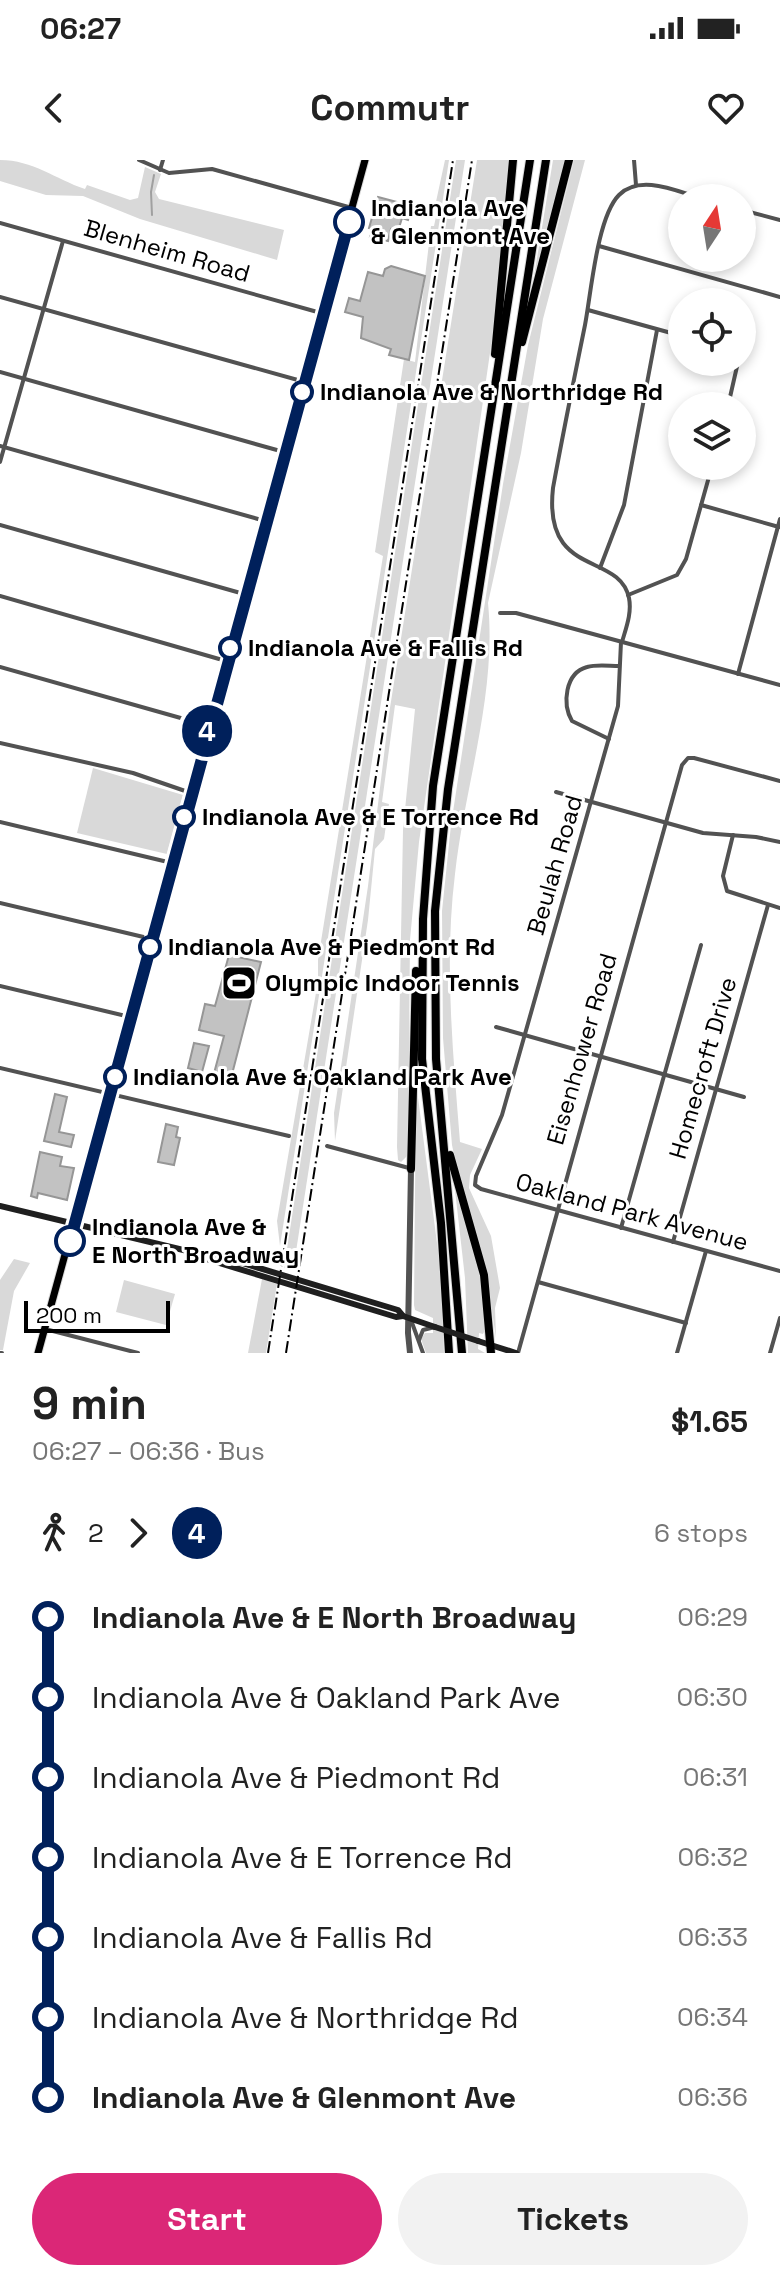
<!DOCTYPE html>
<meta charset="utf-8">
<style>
body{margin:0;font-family:"Space Grotesk",sans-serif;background:#f2f2f2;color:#222;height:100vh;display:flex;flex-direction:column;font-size:30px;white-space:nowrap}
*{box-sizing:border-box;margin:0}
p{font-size:26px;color:#767676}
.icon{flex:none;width:44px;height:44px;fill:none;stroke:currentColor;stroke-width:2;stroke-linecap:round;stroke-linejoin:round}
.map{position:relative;height:1193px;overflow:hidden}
.side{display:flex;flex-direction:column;background:#fff;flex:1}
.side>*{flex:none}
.badge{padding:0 16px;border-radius:26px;font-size:28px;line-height:52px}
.needle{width:52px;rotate:12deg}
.controls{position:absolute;left:668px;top:24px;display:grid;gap:16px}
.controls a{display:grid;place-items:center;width:88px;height:88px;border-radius:50%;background:#fff;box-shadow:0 4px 12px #0003;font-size:40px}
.scale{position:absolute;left:24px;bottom:20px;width:146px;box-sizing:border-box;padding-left:8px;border:4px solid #000;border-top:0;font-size:22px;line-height:28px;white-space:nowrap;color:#000;-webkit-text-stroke:6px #fff;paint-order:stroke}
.map>.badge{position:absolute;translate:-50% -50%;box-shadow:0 0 0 4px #fff}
.legs{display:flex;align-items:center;gap:12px;height:88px;padding:0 32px;font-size:26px}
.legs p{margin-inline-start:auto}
.overview{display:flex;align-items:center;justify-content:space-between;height:136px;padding:0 32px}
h1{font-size:44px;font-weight:600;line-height:60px}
.primary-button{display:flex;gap:16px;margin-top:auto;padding:16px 32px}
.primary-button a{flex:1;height:92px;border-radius:48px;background:#db2777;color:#fff;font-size:32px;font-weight:600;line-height:92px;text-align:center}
.primary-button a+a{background:#f2f2f2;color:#222}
ul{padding:0 32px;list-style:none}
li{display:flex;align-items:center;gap:28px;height:80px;font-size:30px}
li i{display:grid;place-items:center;width:12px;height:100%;margin:0 10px;background:currentColor}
li i::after{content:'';width:20px;height:20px;margin:-10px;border:6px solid;border-radius:50%;background:#fff}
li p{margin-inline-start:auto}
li:first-child i{background:linear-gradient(#0000 50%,currentColor 0)}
li:last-child i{background:linear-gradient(currentColor 50%,#0000 0)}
.status{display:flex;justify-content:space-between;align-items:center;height:56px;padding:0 40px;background:#fff;direction:ltr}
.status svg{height:22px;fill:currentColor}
header{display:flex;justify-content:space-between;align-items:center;height:104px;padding:0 32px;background:#fff;font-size:36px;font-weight:600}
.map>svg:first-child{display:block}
.green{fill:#d9d9d9}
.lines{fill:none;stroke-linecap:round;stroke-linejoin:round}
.stream{stroke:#a0a0a0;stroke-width:2}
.building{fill:#c2c2c2;stroke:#969696;stroke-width:2}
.primary-casing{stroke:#dbdbdb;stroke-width:9}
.motorway-casing{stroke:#dbdbdb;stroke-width:10}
.minor{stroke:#525252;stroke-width:4}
.tertiary{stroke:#525252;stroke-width:6}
.secondary{stroke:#1f1f1f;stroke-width:6}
.primary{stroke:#000;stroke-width:7}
.motorway{stroke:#000;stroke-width:8}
.rail{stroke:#000;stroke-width:2;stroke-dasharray:12 4 2 4;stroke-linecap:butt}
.secondary-bridge{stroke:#1f1f1f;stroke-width:6}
.line-1-casing{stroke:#fff;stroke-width:18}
.line-1{stroke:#00205b;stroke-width:12}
.stop-1-dot{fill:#fff;stroke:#00205b;stroke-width:4}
.labels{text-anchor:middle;stroke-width:6;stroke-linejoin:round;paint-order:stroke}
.stop-label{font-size:24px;font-weight:bold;fill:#000;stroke:#fff;text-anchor:start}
.street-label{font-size:24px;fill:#000;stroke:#fff}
.poi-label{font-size:24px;font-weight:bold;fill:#000;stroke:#fff;text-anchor:start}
</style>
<div class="status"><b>06:27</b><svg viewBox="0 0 49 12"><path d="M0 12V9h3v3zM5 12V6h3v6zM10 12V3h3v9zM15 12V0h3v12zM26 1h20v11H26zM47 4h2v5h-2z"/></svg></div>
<header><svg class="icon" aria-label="back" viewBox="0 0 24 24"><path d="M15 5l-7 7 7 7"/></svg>Commutr<svg class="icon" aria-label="heart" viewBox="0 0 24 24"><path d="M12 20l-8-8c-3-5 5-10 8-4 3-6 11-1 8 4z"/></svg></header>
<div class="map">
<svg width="780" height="1193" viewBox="0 0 780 1193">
<rect width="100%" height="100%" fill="#fff"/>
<g class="green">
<path d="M 0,0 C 33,0 55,19 85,29 L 87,25 L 130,40 L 138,38 L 145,7 L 161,14 L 155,32 L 159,39 L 284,70 L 277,100 L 140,59 L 83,36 L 46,35 L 0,21 Z"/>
<polygon points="445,0 449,0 280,1086 277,1061 318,821 318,800 383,396 375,392 404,199 415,202 431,66 434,66 437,52 434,51"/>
<polygon points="456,0 465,0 293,1111 284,1108"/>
<polygon points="477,0 509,0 492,179 419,682 410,780 408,995 401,1002 398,1000 397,987 403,670 415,549 395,545 382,642 389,644 384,679 375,689 368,760 335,981 334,953 368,726 389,554"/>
<polygon points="553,0 566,0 531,135"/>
<path d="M 574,0 L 585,0 L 543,159 L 521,293 L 488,443 C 497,534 465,624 455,714 C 444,803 453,893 460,982 L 482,989 L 470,1015 L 469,1028 L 491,1076 L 500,1128 L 495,1148 L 496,1178 L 485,1103 L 459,1019 L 452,985 L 443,878 L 442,751 L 451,665 L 503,324 L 528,185 Z"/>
<polygon points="93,608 183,635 167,694 77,673"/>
<polygon points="416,922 440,1106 444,1193 426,1193 421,1179 425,1173 433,1173 433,1158 415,1150 414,1145"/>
<polygon points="455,1030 482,1120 486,1168 483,1174 479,1173 478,1189 485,1193 468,1193 465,1118"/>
<polygon points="14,1099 30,1103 14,1131 3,1190 0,1190 0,1120"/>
<polygon points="262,1119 277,1124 266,1193 248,1193"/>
<polygon points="124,1120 175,1134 166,1165 116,1152"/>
</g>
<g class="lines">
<polyline class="stream" points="152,55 151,32 154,15"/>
</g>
<g class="building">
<polygon points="378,37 412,46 408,60 402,58 398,71 391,69 388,81 370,77 372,69 369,68"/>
<polygon points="391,106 425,116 409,200 389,195 391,189 361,178 363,157 345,152 349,138 360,141 368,112 383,116 385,109"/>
<polygon points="229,795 261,802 230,922 213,917 224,876 199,870 205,844 215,846"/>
<polygon points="194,883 209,886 202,912 188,908"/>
<polygon points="55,934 67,937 59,972 74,975 71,987 44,981"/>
<polygon points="166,964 178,967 176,977 180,978 174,1005 158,1002"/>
<polygon points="40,992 62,997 60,1006 74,1008 67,1040 38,1033 37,1038 31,1036"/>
</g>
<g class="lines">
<defs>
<polyline id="primary" points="38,1193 365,0"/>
<g id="motorway">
<polyline points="522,182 569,0"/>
<polyline points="495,194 513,0"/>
<polyline points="450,995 484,1115 491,1193"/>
<polyline points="411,1009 416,811"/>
<polyline points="449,1193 441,1063 422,899 423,759 433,626 530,0"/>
<polyline points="462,1193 436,899 435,751 448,629 546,0"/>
</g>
</defs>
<use href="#primary" class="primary-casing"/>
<use href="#motorway" class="motorway-casing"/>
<g class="minor">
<polyline points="139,0 169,13 212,9 352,48"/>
<polyline points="634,0 636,25"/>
<polyline points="160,10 163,0"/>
<polyline points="742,50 780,60"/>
<polyline points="0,63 321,153"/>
<polyline points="599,86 780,137"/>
<polyline points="0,137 305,222"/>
<polyline points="588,150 682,176"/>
<polyline points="0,212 284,292"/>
<polyline points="728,246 738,202"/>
<polyline points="0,286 265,361"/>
<polyline points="0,302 63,81"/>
<polyline points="701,345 779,367"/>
<polyline points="0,365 244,434"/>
<polyline points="600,408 624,345 657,170"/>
<polyline points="628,435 677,415 686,399 712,306"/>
<polyline points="0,436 226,501"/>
<polyline points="500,453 516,453 780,525"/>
<polyline points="621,482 618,546 502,955 476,1016 475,1025 481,1029 780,1111"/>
<path d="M 622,482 C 626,468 632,453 629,438 C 619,391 543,419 553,328 C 563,273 574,219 585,165 C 591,134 597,57 619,35 C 640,14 676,31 700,38"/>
<polyline points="0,507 209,566"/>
<polyline points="738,514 780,359"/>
<path d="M 609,579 L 572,561 C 562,544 565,513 587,507 C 597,504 609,506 619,506"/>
<polyline points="0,583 133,613 191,633"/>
<polyline points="556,632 703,673 756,677 780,682"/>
<polyline points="0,662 172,703"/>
<polyline points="733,675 723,716 727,731 780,748"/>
<polyline points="0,743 152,779"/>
<polyline points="0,826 130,857"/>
<polyline points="496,867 744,937"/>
<polyline points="0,908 289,976"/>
<polyline points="327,986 409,1008"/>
<polyline points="621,1068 701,785"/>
<polyline points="673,1082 768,745"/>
<polyline points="538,1122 686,1163"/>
<polyline points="411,1160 423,1193"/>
<polyline points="45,1169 138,1193"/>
<polyline points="419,1180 423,1170 435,1167"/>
<polyline points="0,1193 2,1193"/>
<polyline points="518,1193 682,605 688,598 694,598 780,621"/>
<polyline points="677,1193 706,1091"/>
<polyline points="770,1193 780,1158"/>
</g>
<polyline class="tertiary" points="410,1193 408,1173 411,1009"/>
<g class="secondary">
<polyline points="0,1046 200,1094 206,1092 398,1150 403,1156 435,1167"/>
<polyline points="200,1094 203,1098 396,1157 403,1156"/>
<polyline points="478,1181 516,1193"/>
</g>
<use href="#primary" class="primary"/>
<use href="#motorway" class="motorway"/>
<g class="rail">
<polyline points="268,1193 453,0"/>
<polyline points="286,1193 472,0"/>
</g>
<polyline class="secondary-bridge" points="435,1167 478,1181"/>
</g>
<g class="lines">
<defs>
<polyline id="line-1" points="70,1081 349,62"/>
</defs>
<use href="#line-1" class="line-1-casing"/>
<use href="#line-1" class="line-1"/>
</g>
<defs>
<symbol id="stadium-square" viewBox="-11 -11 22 22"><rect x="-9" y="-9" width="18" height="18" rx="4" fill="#000" stroke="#fff"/><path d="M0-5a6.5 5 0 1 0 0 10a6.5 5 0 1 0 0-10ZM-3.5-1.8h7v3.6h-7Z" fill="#fff"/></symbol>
</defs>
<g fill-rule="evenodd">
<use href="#stadium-square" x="219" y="803" width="40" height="40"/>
</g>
<g class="stop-1-dot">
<circle cx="349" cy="62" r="14"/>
<circle cx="302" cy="232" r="10"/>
<circle cx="230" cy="488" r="10"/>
<circle cx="184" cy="657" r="10"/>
<circle cx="150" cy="787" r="10"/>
<circle cx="115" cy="917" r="10"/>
<circle cx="70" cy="1081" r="14"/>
</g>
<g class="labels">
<g class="stop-label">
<text x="371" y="56">Indianola Ave<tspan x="371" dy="28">&amp; Glenmont Ave</tspan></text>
<text x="320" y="240">Indianola Ave &amp; Northridge Rd</text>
<text x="248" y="496">Indianola Ave &amp; Fallis Rd</text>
<text x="202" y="665">Indianola Ave &amp; E Torrence Rd</text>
<text x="168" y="795">Indianola Ave &amp; Piedmont Rd</text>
<text x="133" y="925">Indianola Ave &amp; Oakland Park Ave</text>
<text x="92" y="1075">Indianola Ave &amp;<tspan x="92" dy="28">E North Broadway</tspan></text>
</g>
<g class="street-label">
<text transform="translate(167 91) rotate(16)" y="8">Blenheim Road</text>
<text transform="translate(555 705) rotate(-74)" y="8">Beulah Road</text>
<text transform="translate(582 889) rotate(-74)" y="8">Eisenhower Road</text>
<text transform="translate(703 908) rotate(-74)" y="8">Homecroft Drive</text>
<text transform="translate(632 1052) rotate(15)" y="8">Oakland Park Avenue</text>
</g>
<g class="poi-label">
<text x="265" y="831">Olympic Indoor Tennis</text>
</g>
</g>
</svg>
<div class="controls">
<a><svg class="needle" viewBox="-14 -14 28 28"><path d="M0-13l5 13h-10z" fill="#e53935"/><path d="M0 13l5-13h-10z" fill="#767676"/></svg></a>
<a><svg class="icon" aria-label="locate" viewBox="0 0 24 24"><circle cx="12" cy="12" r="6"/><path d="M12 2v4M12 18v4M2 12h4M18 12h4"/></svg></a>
<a><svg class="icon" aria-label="layers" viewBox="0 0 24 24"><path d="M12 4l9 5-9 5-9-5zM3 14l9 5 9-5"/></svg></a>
</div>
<div class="scale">200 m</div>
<b class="badge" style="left:207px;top:571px;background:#00205b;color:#fff">4</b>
</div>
<section class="side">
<div class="overview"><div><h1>9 min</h1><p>06:27 – 06:36 · Bus</p></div><b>$1.65</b></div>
<div class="legs"><svg class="icon" aria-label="walk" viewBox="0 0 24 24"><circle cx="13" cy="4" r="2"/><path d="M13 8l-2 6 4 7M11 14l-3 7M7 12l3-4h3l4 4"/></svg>2<svg class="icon" aria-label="forward" viewBox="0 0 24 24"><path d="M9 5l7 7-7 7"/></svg><b class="badge" style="background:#00205b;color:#fff">4</b><p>6 stops</p></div>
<ul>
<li><i style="color:#00205b"></i><b>Indianola Ave &amp; E North Broadway</b><p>06:29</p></li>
<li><i style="color:#00205b"></i><span>Indianola Ave &amp; Oakland Park Ave</span><p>06:30</p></li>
<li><i style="color:#00205b"></i><span>Indianola Ave &amp; Piedmont Rd</span><p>06:31</p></li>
<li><i style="color:#00205b"></i><span>Indianola Ave &amp; E Torrence Rd</span><p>06:32</p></li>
<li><i style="color:#00205b"></i><span>Indianola Ave &amp; Fallis Rd</span><p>06:33</p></li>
<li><i style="color:#00205b"></i><span>Indianola Ave &amp; Northridge Rd</span><p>06:34</p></li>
<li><i style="color:#00205b"></i><b>Indianola Ave &amp; Glenmont Ave</b><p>06:36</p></li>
</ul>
<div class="primary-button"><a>Start</a><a>Tickets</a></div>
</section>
